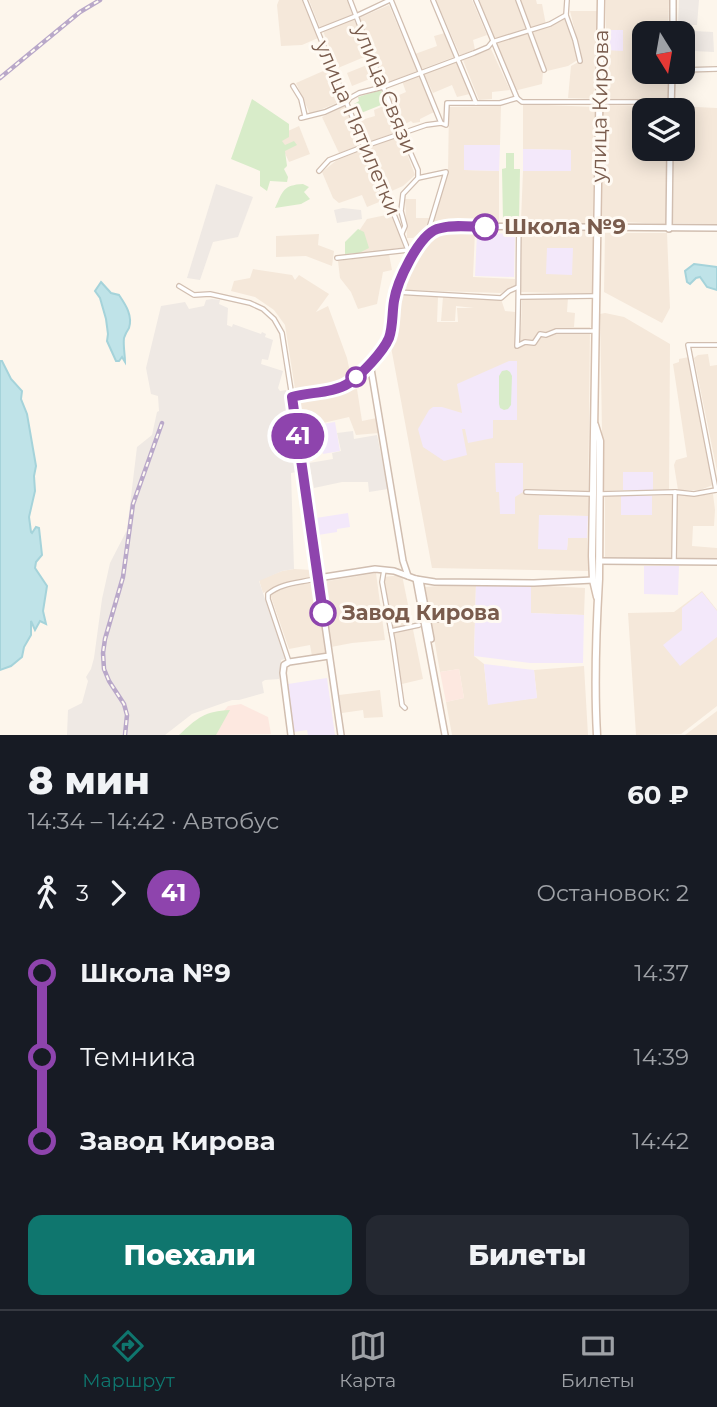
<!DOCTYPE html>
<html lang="ru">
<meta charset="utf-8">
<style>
body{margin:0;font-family:Montserrat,sans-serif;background:#242831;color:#f1f3f6;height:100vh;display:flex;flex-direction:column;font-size:26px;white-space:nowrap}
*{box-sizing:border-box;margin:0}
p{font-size:23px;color:#9ea1a6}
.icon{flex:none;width:38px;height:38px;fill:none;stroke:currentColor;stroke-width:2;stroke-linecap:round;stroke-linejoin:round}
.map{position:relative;height:735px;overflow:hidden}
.sheet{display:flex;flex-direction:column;background:#171b24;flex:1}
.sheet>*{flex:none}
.badge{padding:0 14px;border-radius:23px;font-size:24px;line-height:46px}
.needle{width:46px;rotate:169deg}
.controls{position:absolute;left:632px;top:21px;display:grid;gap:14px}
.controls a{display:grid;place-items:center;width:63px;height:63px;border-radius:14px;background:#171b24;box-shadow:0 4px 18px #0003;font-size:35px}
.map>.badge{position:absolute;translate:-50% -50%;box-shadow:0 0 0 4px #fff}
.legs{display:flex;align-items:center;gap:10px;height:77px;padding:0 28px;font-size:23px}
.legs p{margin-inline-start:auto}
.head{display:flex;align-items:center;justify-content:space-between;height:119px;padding:0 28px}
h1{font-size:38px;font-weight:800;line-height:52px}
.action{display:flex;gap:14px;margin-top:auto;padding:14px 28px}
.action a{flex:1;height:80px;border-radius:14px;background:#0f766e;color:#fff;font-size:28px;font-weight:800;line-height:80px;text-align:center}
.action a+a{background:#242831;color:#f1f3f6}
ul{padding:0 28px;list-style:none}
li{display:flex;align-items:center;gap:24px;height:84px;font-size:26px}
li i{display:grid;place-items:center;width:10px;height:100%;margin:0 9px;background:currentColor}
li i::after{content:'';width:18px;height:18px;margin:-9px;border:5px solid;border-radius:50%;background:#171b24}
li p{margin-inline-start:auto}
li:first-child i{background:linear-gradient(#0000 50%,currentColor 0)}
li:last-child i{background:linear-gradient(currentColor 50%,#0000 0)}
.dock{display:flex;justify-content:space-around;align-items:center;height:98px;border-top:2px solid #363941;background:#171b24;font-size:19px;color:#9ea1a6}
.dock a{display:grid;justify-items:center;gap:4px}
.dock .selected{color:#0f766e}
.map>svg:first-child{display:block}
.residential{fill:#f5e8da;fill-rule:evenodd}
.commercial{fill:#fde8e0}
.industrial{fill:#efe9e4}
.education{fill:#f3e8fa}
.green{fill:#d8ecc9}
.water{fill:#bfe3e8;stroke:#a5d3da;stroke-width:2}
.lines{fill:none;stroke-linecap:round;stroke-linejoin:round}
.minor-casing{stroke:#d1beb0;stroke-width:6}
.tertiary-casing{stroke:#d1beb0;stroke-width:8}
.secondary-casing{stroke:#d6c0b0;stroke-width:9}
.minor{stroke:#fff;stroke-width:3.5}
.tertiary{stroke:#fff;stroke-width:5}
.secondary{stroke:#fff;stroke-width:6}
.rail-casing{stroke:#b9a8c9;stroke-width:4.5}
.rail{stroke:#fffaf3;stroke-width:2;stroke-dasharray:5;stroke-linecap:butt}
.line-1-casing{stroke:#fff;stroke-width:16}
.line-1{stroke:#8e44ad;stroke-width:10}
.stop-1-dot{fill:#fff;stroke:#8e44ad;stroke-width:3.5}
.labels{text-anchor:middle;stroke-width:6;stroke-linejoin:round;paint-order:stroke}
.street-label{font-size:21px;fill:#7a5c4d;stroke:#fffaf3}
.stop-label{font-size:21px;font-weight:bold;fill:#7a5c4d;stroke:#fffaf3;text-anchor:start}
</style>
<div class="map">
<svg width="717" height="735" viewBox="0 0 717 735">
<rect width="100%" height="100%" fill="#fdf6ec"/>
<g class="residential">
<polygon points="279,0 302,0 318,38 302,45 281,46 277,5"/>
<polygon points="309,0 347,0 353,15 320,28"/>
<polygon points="436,0 472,0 487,35 473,40 475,50 460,55"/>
<polygon points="479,0 515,0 526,30 495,40"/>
<polygon points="520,0 536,0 537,4 542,4 546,25 531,30"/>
<polygon points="606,0 669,0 668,33 644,33 644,72 668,72 668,100 602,99 605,50 623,50 623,31 606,30"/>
<polygon points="389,5 417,71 385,84 359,18"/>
<polygon points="570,11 597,11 596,99 568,98 571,66 582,60"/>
<polygon points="564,18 579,59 568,66 547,71 533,32 551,25"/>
<polygon points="354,19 369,55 338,68 323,31"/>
<polygon points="681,31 694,31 693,67 683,67 682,33 681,33"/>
<polygon points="445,33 454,57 422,69 415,54 437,46 434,36"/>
<polygon points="528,33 543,72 542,84 514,91 495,42"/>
<polygon points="491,49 510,90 492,92 492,99 479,100 463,60"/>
<polygon points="456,60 470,94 457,97 452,85 433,93 424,74"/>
<polygon points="372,63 377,76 352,86 347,73"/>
<polygon points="330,68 344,100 310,114 296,83"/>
<polygon points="419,74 434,112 420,119 420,122 413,123 411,121 401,126 390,99 406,92 402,81"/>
<polygon points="388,104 399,131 367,143 358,121 375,116 374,110"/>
<polygon points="523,104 595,107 593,224 521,221 523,171 570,171 571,150 523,149"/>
<polygon points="603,105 669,106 669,110 644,110 644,149 668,149 666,224 602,221"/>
<polygon points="345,106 361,145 339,153 322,117"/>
<polygon points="501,106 500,145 464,146 464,170 499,171 499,222 446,223 433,226 432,221 448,173 449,107"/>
<polygon points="676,106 717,108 717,224 673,223 674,149 682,149 682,110 675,110"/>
<polygon points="299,126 310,154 289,162 277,136"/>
<polygon points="400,135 415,175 403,186 387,193 369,146"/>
<polygon points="363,150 384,200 367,207 362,195 339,203 333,198 322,172 337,160"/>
<polygon points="405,199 416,199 416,218 429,218 427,227 413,238 407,238"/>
<polygon points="391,214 406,247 356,255 351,243 367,219"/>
<polygon points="521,230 594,231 593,294 520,292"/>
<polygon points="439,231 475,232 473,277 515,279 516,285 501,293 406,290 409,269 425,240"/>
<polygon points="605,233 667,233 670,308 662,323 604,292"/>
<polygon points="319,234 318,245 334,251 332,266 306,256 276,257 276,236"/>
<polygon points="389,254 392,270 383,272 377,304 358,309 351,292 340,278 338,261"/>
<polygon points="253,269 292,275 295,280 299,275 329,294 316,312 328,306 347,358 351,377 342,383 295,389 285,325 274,310 255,297 231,291 234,281 250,278"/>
<path d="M 398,295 L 438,297 L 437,322 L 458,322 L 457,308 L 474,308 L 456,306 L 455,321 L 441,321 L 443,297 L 501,299 L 505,311 L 515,312 L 515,343 L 521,328 L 522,298 L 568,298 L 567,312 L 575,313 L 574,327 L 590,327 L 588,516 L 539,515 L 567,550 L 568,538 L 587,538 L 588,571 L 432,568 L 391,347 L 396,330 ZM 517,361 L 517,419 L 493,420 Z"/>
<polygon points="605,313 624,317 670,344 669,491 653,490 653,472 623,472 623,490 603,491 600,314"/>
<polygon points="708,354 710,366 717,365 717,471 694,358 698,355"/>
<polygon points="689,357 713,485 700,490 678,490 674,465 676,460 687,457 673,364 679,362 679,359"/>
<polygon points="357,389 362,421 377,418 379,433 356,435 349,417 319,424 319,439 302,442 298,399"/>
<polygon points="713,494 715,510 714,526 693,526 692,546 717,548 717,560 676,559 677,495 694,496"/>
<polygon points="605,495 621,496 622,515 652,515 652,496 673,495 672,559 605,558"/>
<polygon points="294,569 312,570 314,578 277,587 263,593 259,580 282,571"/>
<polygon points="376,573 385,640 352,643 331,647 322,582"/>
<polygon points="402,575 423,679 402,684 383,583 383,577"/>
<polygon points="315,581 326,655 312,656 310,645 289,649 270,594 274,591"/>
<polygon points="476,583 474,656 484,664 488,704 537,698 534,670 584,666 588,735 452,735 446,702 464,698 459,669 440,672 425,587"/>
<polygon points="531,585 585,588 584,615 531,613"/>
<polygon points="702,591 717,610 717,706 681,734 636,735 628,613 674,612"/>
<polygon points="380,690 383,717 364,718 363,710 342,713 339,695"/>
<polygon points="717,711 717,735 685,735"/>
</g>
<g class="commercial">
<polygon points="459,669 464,698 446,702 440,672"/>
<polygon points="241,704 268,717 271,734 213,735 217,719 228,706"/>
</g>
<g class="industrial">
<polygon points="679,0 699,0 697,25 678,25"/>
<polygon points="694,31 713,32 714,52 693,51"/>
<polygon points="216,184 253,197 238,237 213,242 200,280 187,278"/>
<polygon points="343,208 361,210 362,219 337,223 334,210"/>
<polygon points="212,299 220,300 219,304 228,308 227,325 232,327 233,324 261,334 262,332 266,334 265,337 273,340 268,360 262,359 261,364 283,371 278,388 280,391 286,390 296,472 291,473 294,569 282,571 259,581 285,659 281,660 279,679 265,680 262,682 264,693 239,700 232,700 192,714 165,735 67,735 68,710 82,703 88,681 86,677 91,669 94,658 102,599 110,563 127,530 137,447 152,435 157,412 159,411 158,396 151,394 146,368 161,306 185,302 189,309 204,306 206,300"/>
<polygon points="353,431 354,439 377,435 388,489 369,492 368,482 342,482 314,488 309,463 333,459 332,453 341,451 337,433"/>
</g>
<g class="education">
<polygon points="606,30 623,30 623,51 605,50"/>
<polygon points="464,145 500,145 499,171 464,170"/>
<polygon points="523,149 571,150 571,171 523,171"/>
<polygon points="477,233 515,234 514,277 475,276"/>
<polygon points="547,248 573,248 572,275 546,274"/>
<polygon points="509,361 517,361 517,420 493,420 493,438 468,443 465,429 462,429 467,455 444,461 423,447 418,429 429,410 433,407 442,407 462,413 457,384"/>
<polygon points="335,422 340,451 323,454 317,425"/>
<polygon points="495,463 523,463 523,492 515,497 515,514 500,514 499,492 496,492"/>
<rect x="623" y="472" width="30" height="18"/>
<rect x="621" y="496" width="31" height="19"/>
<polygon points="348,513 350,527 337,529 337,532 318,535 316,518"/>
<polygon points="539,515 588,516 587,538 568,538 567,550 538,549"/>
<polygon points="644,566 679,566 678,595 644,594"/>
<polygon points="476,583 531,585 531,613 584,615 583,663 530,663 474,656"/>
<polygon points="702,592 717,611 717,637 680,666 663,645 682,630 682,608"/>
<polygon points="484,664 534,670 537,698 488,705"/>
<polygon points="327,678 335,735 308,735 307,730 294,732 288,684"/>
</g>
<g class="green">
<polygon points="381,90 386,103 356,115 354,104 359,101 358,97"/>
<polygon points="252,99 289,124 289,137 282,141 285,145 294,141 297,145 285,151 287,166 284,169 288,177 287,182 270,181 267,191 260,186 260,171 231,159"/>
<polygon points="506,153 514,153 514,169 520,169 519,222 503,222 502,169 506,168"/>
<path d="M 303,184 L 309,187 L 304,192 L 310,199 L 301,204 L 275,208 C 283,191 283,185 303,184 Z"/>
<polygon points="358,229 364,232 369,248 359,253 345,254 345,242"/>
<polygon points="507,370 510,372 512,376 511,405 508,409 504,410 500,408 499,404 499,376 502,371"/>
<path d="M 230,710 L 216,735 L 179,735 C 197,718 205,711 230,710 Z"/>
</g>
<g class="water">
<polygon points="694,264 717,267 717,290 707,287 700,277 696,278 690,284 687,282 685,271"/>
<path d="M 101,282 L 111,293 L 119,295 C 125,304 133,315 129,328 C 127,331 125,335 124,338 C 123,346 125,354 125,362 L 122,357 L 119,361 L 116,361 L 107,341 L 108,334 L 106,319 L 100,298 L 95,291 Z"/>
<polygon points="0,361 2,361 11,379 22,391 21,399 27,414 36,466 34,476 35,491 29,517 31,532 32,533 36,527 39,528 42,555 36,562 35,568 47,586 43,611 46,624 40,621 35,630 31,621 31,635 24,647 22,657 11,666 0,670"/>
</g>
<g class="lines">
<defs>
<g id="minor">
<polyline points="305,0 385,198 393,212 408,250 414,252"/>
<polyline points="350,0 394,115 418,170 418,178"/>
<polyline points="391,0 441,123"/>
<polyline points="433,0 476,103"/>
<polyline points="476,0 517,98"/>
<polyline points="518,0 544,70"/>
<polyline points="566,15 575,40 580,61"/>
<polyline points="318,31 356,16 390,0"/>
<polyline points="682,70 717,69"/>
<polyline points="293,86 301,99 305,116"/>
<polyline points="301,118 325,112 347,102 350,98 359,93 383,87 474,53 488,47 492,42 550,24 566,15 567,0"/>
<polyline points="319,171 329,160 365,146 426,125 441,123 446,125 447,103 500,103 517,98 522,102 671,102"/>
<path d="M 519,227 C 518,267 519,306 517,346 L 525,342 L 534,343 L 540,334 L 546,335 L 556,331 L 594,331"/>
<polyline points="402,233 405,226 401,211 403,194 418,178 446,172 430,225 430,232"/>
<polyline points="337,258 408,250"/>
<polyline points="179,286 194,295 210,294 250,303 263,309 274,319 282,333 292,397"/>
<polyline points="396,292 501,298 509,291 518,287"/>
<polyline points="519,297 595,296"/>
<polyline points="716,490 688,345 717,345"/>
<polyline points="526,492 593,494"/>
<polyline points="599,494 675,492 694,494 716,490"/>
<polyline points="674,562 675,492"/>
<polyline points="384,570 382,582 393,642 402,705 405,708"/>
<polyline points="437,620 454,617"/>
<polyline points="391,631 419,625"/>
<path d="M 289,662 L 268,599 L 268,594 C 282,582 302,583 318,578"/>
</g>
<g id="tertiary">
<polyline points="673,33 673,0"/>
<polyline points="671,110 672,72"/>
<polyline points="669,229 670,149"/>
<polyline points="370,363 403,561 408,576"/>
<polyline points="599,561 717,562"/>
<polyline points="318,578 375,569 394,571 416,579 435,582 534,583 593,580"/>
<polyline points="416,579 445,735"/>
<polyline points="420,580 431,639"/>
<polyline points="291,735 283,673 284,665 289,662 329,656"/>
<polyline points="341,735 292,397 347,385 355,378 379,353 389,337 396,292 414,252 421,241 430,232 448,226 717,228"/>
</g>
<g id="secondary">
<path d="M 595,425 L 600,441 L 599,579 C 596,631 594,683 597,735"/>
<polyline points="597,597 593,580 592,556 601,0"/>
</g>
</defs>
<use href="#minor" class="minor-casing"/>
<use href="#tertiary" class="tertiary-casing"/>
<use href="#secondary" class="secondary-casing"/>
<use href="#minor" class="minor"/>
<use href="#tertiary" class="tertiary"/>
<use href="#secondary" class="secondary"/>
<defs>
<g id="rail">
<polyline points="0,78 80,12 100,0"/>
<polyline points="125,735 127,715 124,704 109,681 104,669 103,653 105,639 123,577 133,504 162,423"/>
</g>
</defs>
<use href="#rail" class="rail-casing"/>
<use href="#rail" class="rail"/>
</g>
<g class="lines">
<defs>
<path id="line-1" d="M 323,613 L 292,397 C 310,392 334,393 349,383 C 362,374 383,352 389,338 C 393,327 392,313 394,301 C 397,282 418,236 437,229 C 452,224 470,227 485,227"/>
</defs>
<use href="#line-1" class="line-1-casing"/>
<use href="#line-1" class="line-1"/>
</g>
<g class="stop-1-dot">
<circle cx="485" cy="227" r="12"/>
<circle cx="356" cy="377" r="9"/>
<circle cx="323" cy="613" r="12"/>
</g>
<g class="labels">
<g class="street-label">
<text transform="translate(385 89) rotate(68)" y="7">улица Связи</text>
<text transform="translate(600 106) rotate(-89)" y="7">улица Кирова</text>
<text transform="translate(358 128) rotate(67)" y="7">улица Пятилетки</text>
</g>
<g class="stop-label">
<text x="504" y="234">Школа №9</text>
<text x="342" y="620">Завод Кирова</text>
</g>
</g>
</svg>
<div class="controls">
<a><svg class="needle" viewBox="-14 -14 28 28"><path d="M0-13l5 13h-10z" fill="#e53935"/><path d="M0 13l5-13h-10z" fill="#9ea1a6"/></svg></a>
<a><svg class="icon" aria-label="layers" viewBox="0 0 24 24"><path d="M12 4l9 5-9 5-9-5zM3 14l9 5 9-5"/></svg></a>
</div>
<b class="badge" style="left:298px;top:436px;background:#8e44ad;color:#fff">41</b>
</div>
<section class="sheet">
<div class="head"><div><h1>8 мин</h1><p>14:34 – 14:42 · Автобус</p></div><b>60 ₽</b></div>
<div class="legs"><svg class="icon" aria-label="walk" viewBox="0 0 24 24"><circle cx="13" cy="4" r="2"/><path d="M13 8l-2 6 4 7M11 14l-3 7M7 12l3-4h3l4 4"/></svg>3<svg class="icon" aria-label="forward" viewBox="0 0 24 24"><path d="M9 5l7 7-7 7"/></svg><b class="badge" style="background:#8e44ad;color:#fff">41</b><p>Остановок: 2</p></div>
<ul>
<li><i style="color:#8e44ad"></i><b>Школа №9</b><p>14:37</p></li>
<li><i style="color:#8e44ad"></i><span>Темника</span><p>14:39</p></li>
<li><i style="color:#8e44ad"></i><b>Завод Кирова</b><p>14:42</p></li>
</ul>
<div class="action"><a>Поехали</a><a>Билеты</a></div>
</section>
<nav class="dock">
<a class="selected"><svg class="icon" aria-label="directions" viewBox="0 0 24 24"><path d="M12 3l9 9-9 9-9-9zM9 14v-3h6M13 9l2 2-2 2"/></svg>Маршрут</a>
<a><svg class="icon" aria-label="map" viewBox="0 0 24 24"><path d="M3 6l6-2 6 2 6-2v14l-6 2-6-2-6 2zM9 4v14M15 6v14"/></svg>Карта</a>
<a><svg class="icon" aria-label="tickets" viewBox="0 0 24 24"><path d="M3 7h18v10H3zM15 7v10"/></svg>Билеты</a>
</nav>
